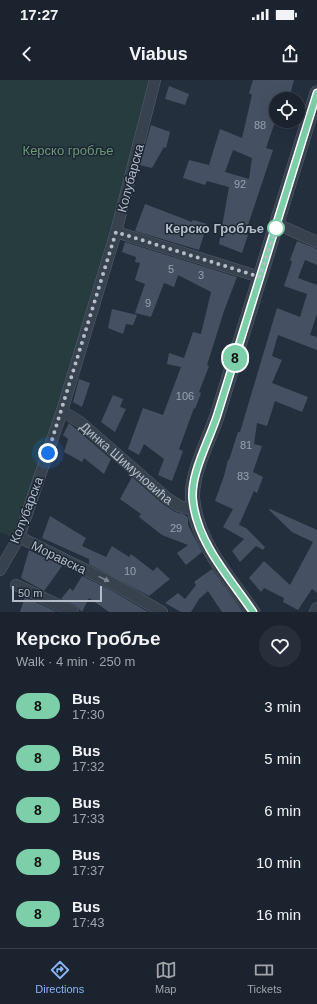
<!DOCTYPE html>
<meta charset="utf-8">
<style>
body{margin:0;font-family:Helvetica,sans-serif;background:#282f3a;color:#f1f3f6;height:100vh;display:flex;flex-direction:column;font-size:15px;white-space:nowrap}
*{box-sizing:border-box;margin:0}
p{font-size:13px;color:#a0a4aa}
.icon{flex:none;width:22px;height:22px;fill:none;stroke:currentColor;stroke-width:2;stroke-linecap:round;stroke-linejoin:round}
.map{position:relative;height:532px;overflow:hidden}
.panel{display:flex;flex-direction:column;background:#1b232e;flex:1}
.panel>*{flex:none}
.badge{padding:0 8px;border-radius:13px;font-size:14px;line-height:26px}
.tools{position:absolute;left:269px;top:12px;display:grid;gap:8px}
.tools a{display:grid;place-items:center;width:36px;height:36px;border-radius:50%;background:#1b232e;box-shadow:0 4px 16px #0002,0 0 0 1px #39404a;font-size:20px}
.scale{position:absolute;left:12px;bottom:10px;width:90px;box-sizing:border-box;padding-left:4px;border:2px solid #b4bcc9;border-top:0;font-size:11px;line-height:14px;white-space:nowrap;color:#b4bcc9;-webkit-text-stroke:3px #1d2633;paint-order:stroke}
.you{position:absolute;width:20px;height:20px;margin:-10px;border:3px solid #fff;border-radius:50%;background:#1a73e8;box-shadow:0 0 0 6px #1a73e833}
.map>.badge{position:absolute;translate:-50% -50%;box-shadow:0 0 0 2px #fff}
.round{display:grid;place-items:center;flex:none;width:42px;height:42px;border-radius:21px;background:#282f3a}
.headline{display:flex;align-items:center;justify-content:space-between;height:68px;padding:0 16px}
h1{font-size:19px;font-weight:700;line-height:30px}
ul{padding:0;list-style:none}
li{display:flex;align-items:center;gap:12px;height:52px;padding:0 16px}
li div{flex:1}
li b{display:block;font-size:15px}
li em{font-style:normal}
li .badge{min-width:44px;font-weight:700;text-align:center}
.status{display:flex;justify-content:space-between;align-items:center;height:28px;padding:0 20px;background:#1b232e;direction:ltr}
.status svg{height:11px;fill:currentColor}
header{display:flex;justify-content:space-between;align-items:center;height:52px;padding:0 16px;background:#1b232e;font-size:18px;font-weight:700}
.tab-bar{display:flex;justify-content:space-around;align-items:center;height:56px;border-top:1px solid #39404a;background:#1b232e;font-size:11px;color:#a0a4aa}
.tab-bar a{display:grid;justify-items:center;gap:2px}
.tab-bar .on{color:#8ab4f8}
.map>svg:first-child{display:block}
.green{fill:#263c3f}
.building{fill:#455162;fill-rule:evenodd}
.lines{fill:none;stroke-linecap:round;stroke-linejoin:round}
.minor-casing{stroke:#565f6c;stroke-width:12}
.tertiary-casing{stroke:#565f6c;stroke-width:15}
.minor{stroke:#38414e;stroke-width:11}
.tertiary{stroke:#38414e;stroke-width:14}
.oneway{fill:#7c8592}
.line-casing{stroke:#fff;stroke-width:9}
.line{stroke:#7ccfa9;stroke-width:6}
.walk{stroke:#b4bcc9;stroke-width:4;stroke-dasharray:0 7.2}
.stop-dot{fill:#fff;stroke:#7ccfa9;stroke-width:2}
.labels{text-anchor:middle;stroke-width:3;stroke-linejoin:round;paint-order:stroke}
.number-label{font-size:11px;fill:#98a1af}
.park-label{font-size:13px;fill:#6b9a76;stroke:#1d2633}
.street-label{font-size:13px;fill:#b4bcc9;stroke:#1d2633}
.stop-label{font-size:13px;font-weight:bold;fill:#b4bcc9;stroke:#1d2633;text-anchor:end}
</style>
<div class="status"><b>17:27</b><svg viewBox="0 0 49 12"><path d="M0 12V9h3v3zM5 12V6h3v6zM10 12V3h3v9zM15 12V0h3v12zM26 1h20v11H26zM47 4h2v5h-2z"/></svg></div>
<header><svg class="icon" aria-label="back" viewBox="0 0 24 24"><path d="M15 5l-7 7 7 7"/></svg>Viabus<svg class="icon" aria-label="share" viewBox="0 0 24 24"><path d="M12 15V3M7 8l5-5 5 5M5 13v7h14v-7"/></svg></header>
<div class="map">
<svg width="317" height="532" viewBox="0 0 317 532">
<rect width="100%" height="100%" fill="#242f3e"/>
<polygon class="green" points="0,0 154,0 116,162 20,461 0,452"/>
<g class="building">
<path d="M 253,0 L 294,0 L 289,19 L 276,19 L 276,39 L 266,68 L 273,70 L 245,154 L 248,155 L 242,173 L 219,164 L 229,107 L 207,101 L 205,105 L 183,98 L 189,80 L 209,85 L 220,49 L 242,58 L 252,15 L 249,13 ZM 233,70 L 252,78 L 249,99 L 225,92 Z"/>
<polygon points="169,6 189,14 185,25 165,19"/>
<polygon points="151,45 170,52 166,68 164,67 152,88 140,85"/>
<polygon points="145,124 192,142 193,140 207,144 199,170 135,151"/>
<polygon points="297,161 317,169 317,185 305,180 298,198 317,205 317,234 310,255 317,257 317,270 278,255 272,276 282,280 272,303 308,317 302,332 275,321 267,346 257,343 254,364 262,366 253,392 263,397 257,413 254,411 239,445 246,448 265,467 263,470 256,466 240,482 232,471 244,459 223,447 233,429 215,421 224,396 228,380 229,380 238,352 240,352 277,228 300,237 307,214 284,206 292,182 290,180"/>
<polygon points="125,162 237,197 224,231 207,285 209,286 199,312 201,313 195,329 194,328 179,369 183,371 172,401 158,395 164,379 144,364 139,375 128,369 143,328 163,335 181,287 167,284 169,273 184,278 193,252 201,254 211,212 178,195 174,207 164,203 151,237 135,233 145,204 135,200 140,183 135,182 136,177 122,172"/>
<polygon points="112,229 137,235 133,245 126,244 123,254 108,248"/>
<polygon points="79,299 90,303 82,327 73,322"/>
<polygon points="113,315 123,319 120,327 126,329 115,352 101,342"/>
<polygon points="69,343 111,379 104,394 84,378 82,382 64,372 68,359 63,355"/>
<polygon points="132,397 163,424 175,432 184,434 188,438 188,445 202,472 186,485 177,473 188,465 162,455 139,437 141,434 120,419"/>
<polygon points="270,429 317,450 317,513 312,509 298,530 283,522 284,518 264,508 261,512 249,498 264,481 290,505 313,462 292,452 269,430"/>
<polygon points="50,436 86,458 82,466 106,477 112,466 129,477 131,474 153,491 157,487 170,499 149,516 89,484 89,479 42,458"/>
<polygon points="29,470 62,486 44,511 21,498"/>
<polygon points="212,489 243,532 222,532 208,511 199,519 191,532 181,532 165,523 178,513 185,519 196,505 194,502"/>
<polygon points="82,496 111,510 148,532 109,532 89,518 82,532 76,526 61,519 70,508 73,511"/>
<polygon points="25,517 57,532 20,532"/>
</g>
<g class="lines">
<defs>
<g id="minor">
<polyline points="277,144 317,162"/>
<polyline points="116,152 260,197"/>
<path id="s1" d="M 62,331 L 80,342 L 167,418 L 179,426 L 195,430"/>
<polyline points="19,457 114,504 162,532"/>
<polyline points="0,490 19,457 62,331 116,152 155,0"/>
<polyline points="16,505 73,532"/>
<polyline points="315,532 317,528"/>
</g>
<path id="tertiary" d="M 253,532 C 230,499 198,464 193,422 C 189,395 210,359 218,333 C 251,226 284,119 317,13"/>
</defs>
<use href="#minor" class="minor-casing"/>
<use href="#tertiary" class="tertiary-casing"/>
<use href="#minor" class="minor"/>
<use href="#tertiary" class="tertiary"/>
</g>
<defs><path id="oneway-solid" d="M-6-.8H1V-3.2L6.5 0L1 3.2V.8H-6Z"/></defs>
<use class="oneway" href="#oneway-solid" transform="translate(104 499) rotate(26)"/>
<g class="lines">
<defs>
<path id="line" d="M 253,532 C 230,498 198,464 193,422 C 189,396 209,361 217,336 C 251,228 284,120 317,13"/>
</defs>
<use href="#line" class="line-casing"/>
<use href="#line" class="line"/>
<polyline class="walk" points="48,373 116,152 260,197 277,144 276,148"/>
</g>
<circle class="stop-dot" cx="276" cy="148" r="8"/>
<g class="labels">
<g class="number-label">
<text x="260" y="49">88</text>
<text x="240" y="108">92</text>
<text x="171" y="193">5</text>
<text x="201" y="199">3</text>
<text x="148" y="227">9</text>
<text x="185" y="320">106</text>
<text x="246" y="369">81</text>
<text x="243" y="400">83</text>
<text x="176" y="452">29</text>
<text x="130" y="495">10</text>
</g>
<g class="park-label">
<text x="68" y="75">Керско гробље</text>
</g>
<g class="street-label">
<text transform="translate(130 98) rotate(-75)" y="5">Колубарска</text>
<text dy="5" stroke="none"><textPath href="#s1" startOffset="83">Динка Шимуновића</textPath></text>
<text transform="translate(26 430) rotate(-69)" y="5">Колубарска</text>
<text transform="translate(59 477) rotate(26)" y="5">Моравска</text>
</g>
<g class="stop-label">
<text x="264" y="153">Керско Гробље</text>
</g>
</g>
</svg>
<div class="tools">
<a><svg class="icon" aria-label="locate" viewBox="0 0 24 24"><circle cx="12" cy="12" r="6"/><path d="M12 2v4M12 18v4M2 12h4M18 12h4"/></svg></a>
</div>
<div class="scale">50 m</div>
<div class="you" style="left:48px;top:373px"></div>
<b class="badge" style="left:235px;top:278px;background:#7ccfa9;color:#111">8</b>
</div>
<section class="panel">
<div class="headline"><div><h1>Керско Гробље</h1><p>Walk · 4 min · 250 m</p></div><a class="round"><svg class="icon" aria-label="heart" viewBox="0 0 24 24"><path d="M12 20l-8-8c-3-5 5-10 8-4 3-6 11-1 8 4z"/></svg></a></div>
<ul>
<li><span class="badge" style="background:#7ccfa9;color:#111">8</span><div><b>Bus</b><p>17:30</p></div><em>3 min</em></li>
<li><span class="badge" style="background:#7ccfa9;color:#111">8</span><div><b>Bus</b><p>17:32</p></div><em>5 min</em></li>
<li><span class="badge" style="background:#7ccfa9;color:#111">8</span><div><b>Bus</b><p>17:33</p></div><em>6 min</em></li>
<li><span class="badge" style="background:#7ccfa9;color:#111">8</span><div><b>Bus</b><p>17:37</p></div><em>10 min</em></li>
<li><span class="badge" style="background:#7ccfa9;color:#111">8</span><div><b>Bus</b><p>17:43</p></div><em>16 min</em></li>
</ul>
</section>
<nav class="tab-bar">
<a class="on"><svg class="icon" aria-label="directions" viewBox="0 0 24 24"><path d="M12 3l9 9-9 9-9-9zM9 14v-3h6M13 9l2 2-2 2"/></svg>Directions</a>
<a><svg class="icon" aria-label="map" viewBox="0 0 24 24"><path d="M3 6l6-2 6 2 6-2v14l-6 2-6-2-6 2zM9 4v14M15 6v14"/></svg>Map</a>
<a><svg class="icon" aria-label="tickets" viewBox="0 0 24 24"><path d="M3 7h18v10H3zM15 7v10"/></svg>Tickets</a>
</nav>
